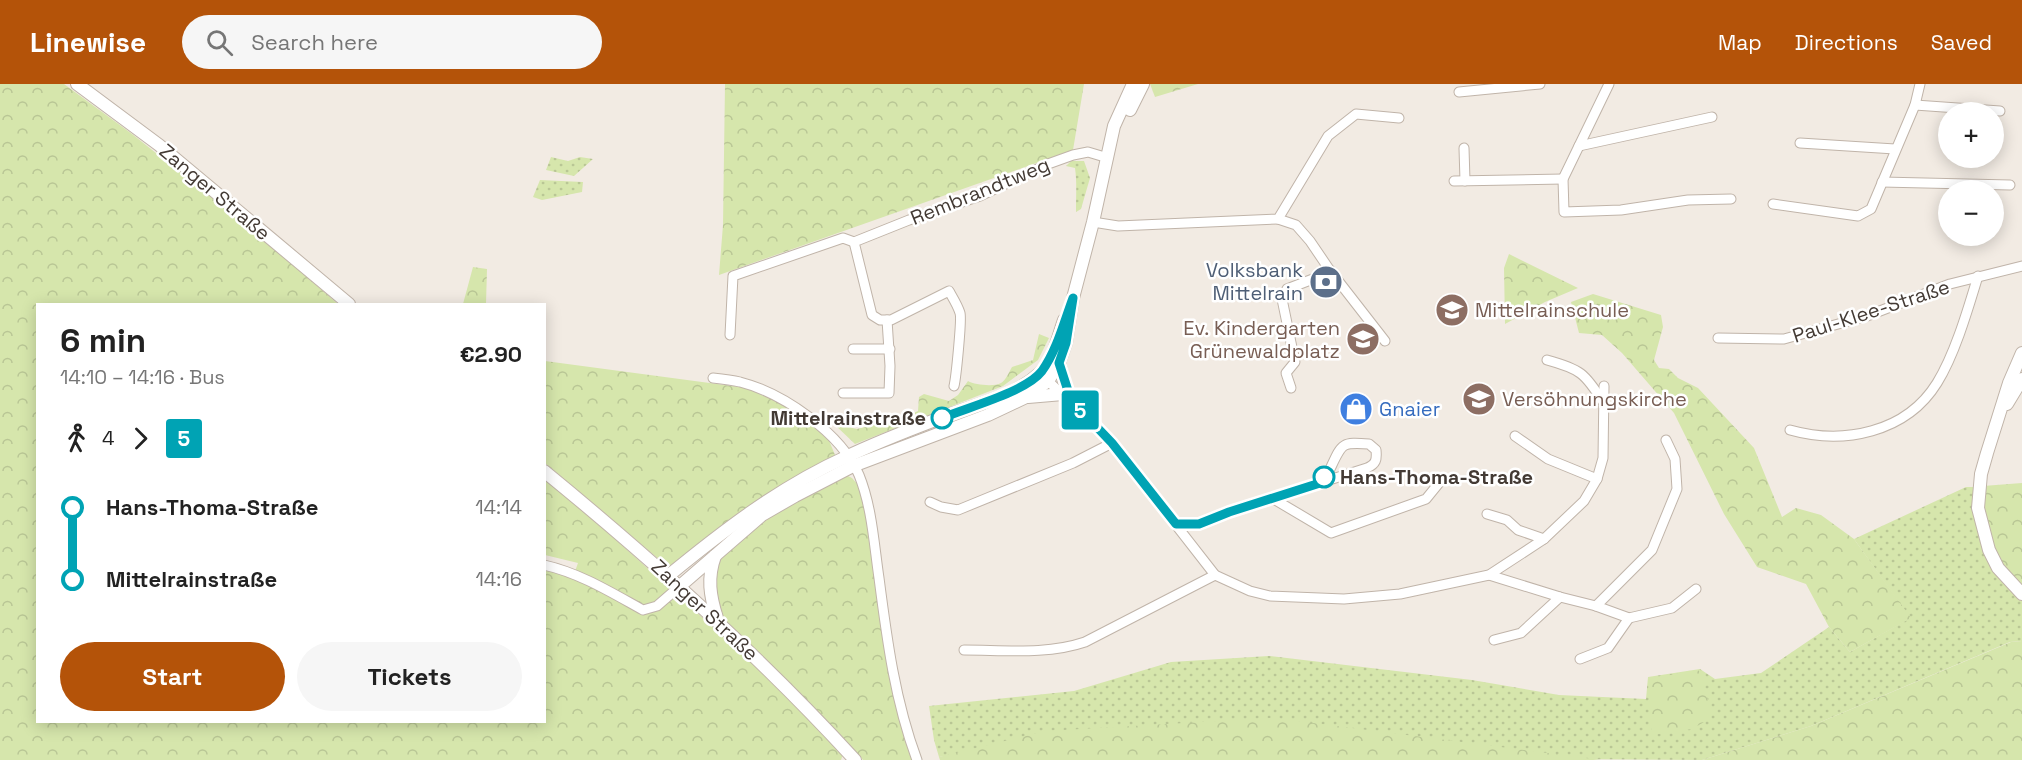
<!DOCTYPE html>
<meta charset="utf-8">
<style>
body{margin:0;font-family:"Space Grotesk",sans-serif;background:#f6f6f6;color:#222;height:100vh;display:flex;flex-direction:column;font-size:22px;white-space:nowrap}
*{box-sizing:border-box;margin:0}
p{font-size:20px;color:#767676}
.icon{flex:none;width:33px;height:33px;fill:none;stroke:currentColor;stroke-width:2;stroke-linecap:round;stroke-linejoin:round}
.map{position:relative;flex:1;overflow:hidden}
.sheet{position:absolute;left:36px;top:219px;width:510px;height:420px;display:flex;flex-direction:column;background:#fff;border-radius:0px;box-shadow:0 3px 15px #0003}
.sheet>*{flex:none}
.badge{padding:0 12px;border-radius:4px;font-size:21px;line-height:39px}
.fabs{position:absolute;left:1938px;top:18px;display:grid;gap:12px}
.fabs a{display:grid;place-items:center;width:66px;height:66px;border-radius:50%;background:#fff;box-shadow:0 3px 15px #0003;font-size:30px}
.map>.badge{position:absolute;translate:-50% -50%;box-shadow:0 0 0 3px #fff}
.legs{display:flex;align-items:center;gap:9px;height:66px;padding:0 24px;font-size:20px}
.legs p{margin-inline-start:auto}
.headline{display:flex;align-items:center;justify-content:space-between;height:102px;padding:0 24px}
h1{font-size:33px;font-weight:800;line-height:45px}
.primary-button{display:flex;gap:12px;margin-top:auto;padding:12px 24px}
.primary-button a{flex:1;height:69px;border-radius:36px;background:#b45309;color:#fff;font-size:24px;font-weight:800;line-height:69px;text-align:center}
.primary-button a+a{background:#f6f6f6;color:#222}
ul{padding:0 24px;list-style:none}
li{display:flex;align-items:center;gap:21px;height:72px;font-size:22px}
li i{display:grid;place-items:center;width:9px;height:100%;margin:0 8px;background:currentColor}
li i::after{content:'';width:15px;height:15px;margin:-8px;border:4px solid;border-radius:50%;background:#fff}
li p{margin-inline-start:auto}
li:first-child i{background:linear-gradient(#0000 50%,currentColor 0)}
li:last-child i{background:linear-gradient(currentColor 50%,#0000 0)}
header{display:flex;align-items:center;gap:36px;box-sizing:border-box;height:84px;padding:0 30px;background:#b45309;color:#fff}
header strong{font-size:28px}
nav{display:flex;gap:33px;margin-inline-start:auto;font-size:21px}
.search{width:420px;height:54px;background:#f6f6f6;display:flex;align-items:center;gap:15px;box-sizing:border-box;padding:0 21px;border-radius:33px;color:#767676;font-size:22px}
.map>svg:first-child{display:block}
.grass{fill:url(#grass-dots)}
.forest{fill:url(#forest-crowns)}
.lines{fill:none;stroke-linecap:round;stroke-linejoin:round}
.minor-casing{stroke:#c0b4a9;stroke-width:11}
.tertiary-casing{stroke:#c0b4a9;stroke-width:14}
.minor{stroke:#fff;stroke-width:9}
.tertiary{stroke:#fff;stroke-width:12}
.line-1-casing{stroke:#fff;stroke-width:14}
.line-1{stroke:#00a3b4;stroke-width:9}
.stop-1-dot{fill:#fff;stroke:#00a3b4;stroke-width:3}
.labels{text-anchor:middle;stroke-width:5;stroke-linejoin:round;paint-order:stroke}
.street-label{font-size:20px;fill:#433a34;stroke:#fff}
.service-label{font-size:20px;fill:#4e5e75;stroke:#fff;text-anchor:end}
.education-label{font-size:20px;fill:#785e54;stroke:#fff;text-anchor:start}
.shop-label{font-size:20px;fill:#366cbe;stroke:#fff;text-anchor:start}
.stop-label{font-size:20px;font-weight:bold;fill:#433a34;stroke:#fff;text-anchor:end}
</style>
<header>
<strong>Linewise</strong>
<div class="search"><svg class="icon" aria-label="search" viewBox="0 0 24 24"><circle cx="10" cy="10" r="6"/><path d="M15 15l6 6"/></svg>Search here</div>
<nav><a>Map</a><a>Directions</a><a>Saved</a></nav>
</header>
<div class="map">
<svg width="2022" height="676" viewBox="0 0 2022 676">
<defs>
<pattern id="grass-dots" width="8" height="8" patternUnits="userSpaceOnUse" patternTransform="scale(1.5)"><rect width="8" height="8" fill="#d6e6ac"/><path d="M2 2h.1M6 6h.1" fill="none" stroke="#b9c695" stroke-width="1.8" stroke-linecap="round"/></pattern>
<pattern id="forest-crowns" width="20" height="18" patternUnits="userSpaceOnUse" patternTransform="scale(1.5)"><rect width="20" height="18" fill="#d6e6ac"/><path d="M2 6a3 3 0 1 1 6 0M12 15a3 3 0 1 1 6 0" fill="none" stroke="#b9c695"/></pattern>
</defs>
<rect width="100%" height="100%" fill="#f2ebe3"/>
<g class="grass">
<polygon points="551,73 568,77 580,73 593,75 574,92 546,86"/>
<path d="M 1071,77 L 1084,77 L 1090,94 L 1081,125 L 1076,128 C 1076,112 1077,98 1075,84 L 1066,82 Z"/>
<polygon points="540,96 583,98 582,108 542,116 533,113"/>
<path d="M 1966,403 L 1975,403 C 1977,455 1983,480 2022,516 L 2022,557 L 2010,558 L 1811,642 L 1702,676 L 953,671 L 939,673 L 934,656 L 929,622 L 1074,607 L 1171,578 L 1269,572 L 1472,596 L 1559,611 L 1646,615 L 1648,593 L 1700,585 L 1715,595 L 1761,589 L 1829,543 L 1850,568 L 1910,534 L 1854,455 Z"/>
</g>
<g class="forest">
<polygon points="0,0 64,0 132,50 248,142 338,220 38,220 38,638 544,638 545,486 573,493 578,479 545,471 545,392 744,571 843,670 841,676 0,676"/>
<polygon points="725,0 1084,0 1073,66 719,191 723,141"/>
<polygon points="1150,0 1198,0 1155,13"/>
<polygon points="1509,170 1578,204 1545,218 1505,240 1504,184"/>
<polygon points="473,183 487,185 486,220 463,220"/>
<polygon points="1593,210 1661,231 1663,243 1654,276 1659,284 1669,285 1678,294 1698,304 1754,364 1782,433 1796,424 1821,431 1854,455 1911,534 1850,568 1829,543 1806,500 1757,483 1724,430 1674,329 1622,269 1602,251 1579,249 1571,218"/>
<path d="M 1039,250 L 1049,254 L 1038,276 L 1003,302 L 855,360 L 834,340 L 857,345 L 884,338 L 896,337 L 918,327 L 919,313 L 924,310 L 949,317 L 958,311 L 968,297 C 975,301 994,303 1001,299 C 1006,296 1009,288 1012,283 L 1033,276 Z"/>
<polygon points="545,277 747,304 788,323 828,354 835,371 759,418 668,483 545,379"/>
<path d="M 846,391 L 852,394 L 860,403 L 871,439 L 891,588 L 914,676 L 863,676 L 839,649 L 724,535 C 721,532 718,528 716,524 C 713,517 713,499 714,491 C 721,453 813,409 846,391 Z"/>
<path d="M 2022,399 L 2022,504 C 2005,483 1988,463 1984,435 C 1982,424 1983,412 1983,402 Z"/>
<polygon points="2022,557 2022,676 1702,676 1811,642 2011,558"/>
<polygon points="1698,586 1708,598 1700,604 1710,618 1711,634 1692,645 1652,651 1648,595"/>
<polygon points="1274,634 1601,676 1609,676 940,676 939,673 1046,647"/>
</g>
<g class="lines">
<defs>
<g id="minor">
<polyline points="1609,0 1563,95 1564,128 1621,126 1688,116 1731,115"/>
<polyline points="1459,8 1540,0"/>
<polyline points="1915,21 2000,27"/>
<polyline points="1800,59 1895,65"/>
<polyline points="1579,62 1712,33"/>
<polyline points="1464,64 1465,97"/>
<polyline points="1454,97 1563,95"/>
<polyline points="1882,98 2010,101"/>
<polyline points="1773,120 1858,132 1871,125 1915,21 1920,0"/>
<polyline points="1278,135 1296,141 1310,157 1329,185 1385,257"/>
<polyline points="1093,138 1118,142 1278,135 1328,52 1356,30 1399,34"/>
<polyline points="730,251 733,192 843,154 854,158"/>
<polyline points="1718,254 1784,255 1867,232 1950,200 2022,182"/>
<polyline points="853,265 890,265"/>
<path d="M 1547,276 C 1580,285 1585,289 1603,318"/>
<polyline points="1044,293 1112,359 1215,491 1250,507 1270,512 1344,515 1400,510 1489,491 1544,455 1584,417 1597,395 1603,374 1604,302"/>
<path d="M 713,294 C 722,295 731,296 740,298 C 783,309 841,349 859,391 C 872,423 874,460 879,494 C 887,556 895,617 917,676"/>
<path d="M 954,302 C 956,294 962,235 960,229 C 958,222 953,214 949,207 L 891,236 L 880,236 L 872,231 L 854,158 L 909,136 L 980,112 L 1048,80 L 1073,71 L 1088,68 L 1108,74"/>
<polyline points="1291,304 1286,289 1295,278 1282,215 1287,205 1331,188"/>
<polyline points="843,309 889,309 890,282 887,236"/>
<path d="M 1790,346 C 1843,361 1906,349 1937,299 C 1955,270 1968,225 1978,192"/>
<polyline points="1515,352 1548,375 1597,395"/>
<polyline points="1272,414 1331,449 1426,415 1439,399"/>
<polyline points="930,418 941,423 958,426 1073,379 1112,359"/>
<polyline points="1487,430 1507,436 1518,446 1544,455"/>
<path d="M 1176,440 L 1199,440 L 1241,424 L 1367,384 C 1376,380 1377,376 1376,366 L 1369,360 C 1342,358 1342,359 1331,383 C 1329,388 1324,394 1320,399"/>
<path d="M 544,481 C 580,489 612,509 643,526 L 657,522 L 680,502"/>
<polyline points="1489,491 1560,513 1596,522 1629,534 1672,524 1696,505"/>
<polyline points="1596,522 1652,466 1677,405 1675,375 1666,356"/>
<polyline points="1494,556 1521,549 1560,513"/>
<path d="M 964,566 C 1004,566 1047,571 1085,558 L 1215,491"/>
<polyline points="1580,575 1608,564 1629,534"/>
</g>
<g id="tertiary">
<polyline points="77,0 159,61 349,220"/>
<polyline points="1130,26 1143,0"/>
<polyline points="2022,269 2009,299 1987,369 1981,390 1978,424 1989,466 1998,484 2022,510"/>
<polyline points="1059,279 1070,317"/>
<polyline points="1028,313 1063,310"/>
<polyline points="2007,320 2022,295"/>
<path d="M 544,387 C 654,477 759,571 855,676"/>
<path d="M 715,472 C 707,494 710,512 717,534"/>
<path d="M 668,492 C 724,446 780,403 846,373 C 879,357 914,344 948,331 C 978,320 1015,312 1039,290 C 1053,278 1058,253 1064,236"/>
<polyline points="680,502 762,431 795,412 853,382 988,331 1024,314 1048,297 1059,279 1066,259 1073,214 1093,138 1114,42 1133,0"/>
</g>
</defs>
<use href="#minor" class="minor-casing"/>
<use href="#tertiary" class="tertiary-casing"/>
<use href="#minor" class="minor"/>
<use href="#tertiary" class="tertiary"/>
</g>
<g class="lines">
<defs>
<path id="line-1" d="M 942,334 C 968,323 1026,308 1042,287 C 1057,266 1064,238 1073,214 L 1066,259 L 1059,279 L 1071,316 L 1112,359 L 1176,440 L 1199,440 L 1229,428 L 1320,399 L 1324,393"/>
</defs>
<use href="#line-1" class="line-1-casing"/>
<use href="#line-1" class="line-1"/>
</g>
<defs>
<symbol id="bank-disc" viewBox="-11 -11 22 22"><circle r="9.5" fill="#5c6f8a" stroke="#fff"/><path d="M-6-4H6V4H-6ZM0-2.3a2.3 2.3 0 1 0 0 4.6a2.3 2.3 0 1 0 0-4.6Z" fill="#fff"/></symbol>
<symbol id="school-disc" viewBox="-11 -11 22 22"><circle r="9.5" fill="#8d6e63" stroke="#fff"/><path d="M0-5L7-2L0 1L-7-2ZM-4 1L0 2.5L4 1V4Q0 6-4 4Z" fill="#fff"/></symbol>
<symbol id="shop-disc" viewBox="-11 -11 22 22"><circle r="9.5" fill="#3f7fe0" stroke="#fff"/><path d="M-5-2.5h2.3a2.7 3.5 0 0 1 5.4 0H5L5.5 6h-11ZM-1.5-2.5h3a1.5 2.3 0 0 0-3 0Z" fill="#fff"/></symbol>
</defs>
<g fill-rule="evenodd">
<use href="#bank-disc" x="1307" y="179" width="38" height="38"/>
<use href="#school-disc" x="1433" y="207" width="38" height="38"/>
<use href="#school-disc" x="1344" y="236" width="38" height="38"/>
<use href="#school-disc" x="1460" y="296" width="38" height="38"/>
<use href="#shop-disc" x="1337" y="306" width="38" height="38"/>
</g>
<g class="stop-1-dot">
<circle cx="942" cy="334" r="10"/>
<circle cx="1324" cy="393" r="10"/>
</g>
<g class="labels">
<g class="street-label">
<text transform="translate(980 107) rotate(-22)" y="7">Rembrandtweg</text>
<text transform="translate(215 108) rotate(40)" y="7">Zanger Straße</text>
<text transform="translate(1871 227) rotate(-18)" y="7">Paul-Klee-Straße</text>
<text transform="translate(705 526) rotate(43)" y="7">Zanger Straße</text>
</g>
<g class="service-label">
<text x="1303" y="193">Volksbank<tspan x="1303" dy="23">Mittelrain</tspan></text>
</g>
<g class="education-label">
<text x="1475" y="233">Mittelrainschule</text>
<text x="1340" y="251" text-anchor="end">Ev. Kindergarten<tspan x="1340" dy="23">Grünewaldplatz</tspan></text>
<text x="1502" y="322">Versöhnungskirche</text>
</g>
<g class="shop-label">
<text x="1379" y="332">Gnaier</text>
</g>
<g class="stop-label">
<text x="926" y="341">Mittelrainstraße</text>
<text x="1340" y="400" text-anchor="start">Hans-Thoma-Straße</text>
</g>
</g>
</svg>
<div class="fabs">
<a>+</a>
<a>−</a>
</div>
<b class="badge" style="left:1080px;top:326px;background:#00a3b4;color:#fff">5</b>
<section class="sheet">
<div class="headline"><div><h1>6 min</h1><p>14:10 – 14:16 · Bus</p></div><b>€2.90</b></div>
<div class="legs"><svg class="icon" aria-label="walk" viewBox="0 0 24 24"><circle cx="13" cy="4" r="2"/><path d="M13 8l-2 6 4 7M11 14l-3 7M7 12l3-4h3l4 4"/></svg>4<svg class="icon" aria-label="forward" viewBox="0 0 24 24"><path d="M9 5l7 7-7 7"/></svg><b class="badge" style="background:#00a3b4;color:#fff">5</b></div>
<ul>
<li><i style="color:#00a3b4"></i><b>Hans-Thoma-Straße</b><p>14:14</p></li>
<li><i style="color:#00a3b4"></i><b>Mittelrainstraße</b><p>14:16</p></li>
</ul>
<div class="primary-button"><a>Start</a><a>Tickets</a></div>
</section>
</div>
